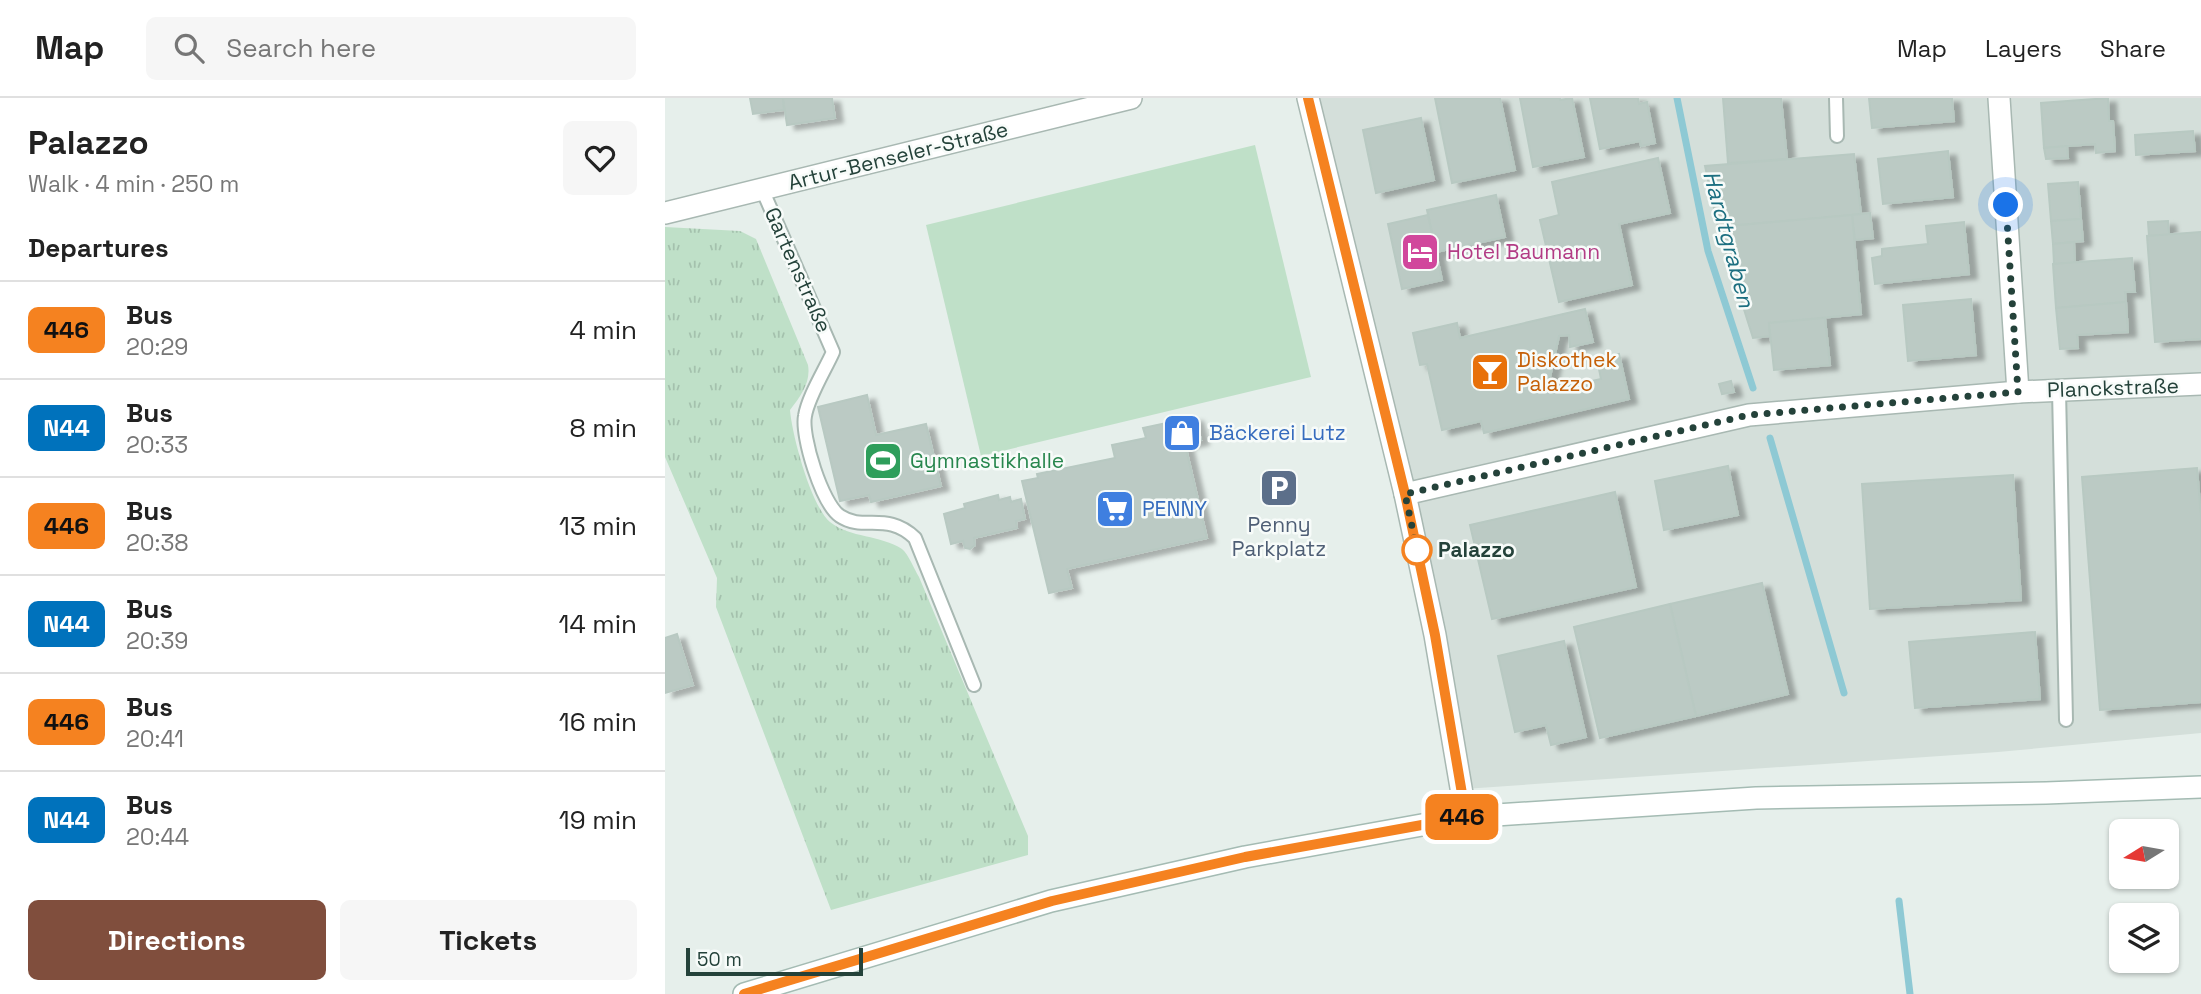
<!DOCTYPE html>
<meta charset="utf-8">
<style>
body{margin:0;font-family:"Space Grotesk",sans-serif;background:#f6f6f6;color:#222;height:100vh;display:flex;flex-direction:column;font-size:26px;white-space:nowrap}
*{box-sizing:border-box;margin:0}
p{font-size:23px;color:#767676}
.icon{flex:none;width:38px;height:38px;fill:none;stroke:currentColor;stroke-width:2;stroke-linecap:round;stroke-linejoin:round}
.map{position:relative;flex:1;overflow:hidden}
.details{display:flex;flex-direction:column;background:#fff;width:665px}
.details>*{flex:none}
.badge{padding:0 14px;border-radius:10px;font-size:24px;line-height:46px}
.needle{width:46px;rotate:259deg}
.fabs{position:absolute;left:1444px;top:721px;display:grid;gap:14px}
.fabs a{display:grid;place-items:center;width:70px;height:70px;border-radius:10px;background:#fff;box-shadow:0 2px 5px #0004;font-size:35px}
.scale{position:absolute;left:21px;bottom:18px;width:177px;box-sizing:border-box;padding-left:7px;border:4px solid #24423a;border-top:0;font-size:19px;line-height:24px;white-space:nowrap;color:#24423a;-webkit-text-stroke:5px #f7fbf9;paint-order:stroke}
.you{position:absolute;width:35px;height:35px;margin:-18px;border:5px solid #fff;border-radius:50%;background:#1a73e8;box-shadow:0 0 0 10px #1a73e833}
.map>.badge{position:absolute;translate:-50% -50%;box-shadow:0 0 0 4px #fff}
h2{padding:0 28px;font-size:26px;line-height:63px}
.round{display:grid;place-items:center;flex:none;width:74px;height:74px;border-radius:10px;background:#f6f6f6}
.overview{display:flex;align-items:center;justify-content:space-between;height:119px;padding:0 28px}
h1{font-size:33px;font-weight:700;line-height:52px}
.button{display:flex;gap:14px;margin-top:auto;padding:14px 28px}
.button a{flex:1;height:80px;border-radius:10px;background:#804e3d;color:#fff;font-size:28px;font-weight:700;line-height:80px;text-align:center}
.button a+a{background:#f6f6f6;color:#222}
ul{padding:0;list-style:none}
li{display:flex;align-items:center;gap:21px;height:98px;padding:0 28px;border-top:2px solid #e0e0e0}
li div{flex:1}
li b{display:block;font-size:26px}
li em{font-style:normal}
li .badge{min-width:77px;font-weight:700;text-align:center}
header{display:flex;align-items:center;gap:42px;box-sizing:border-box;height:98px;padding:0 35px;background:#fff;border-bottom:2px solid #e0e0e0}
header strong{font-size:33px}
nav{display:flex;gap:38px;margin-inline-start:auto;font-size:24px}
.search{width:490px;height:63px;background:#f6f6f6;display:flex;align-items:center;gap:18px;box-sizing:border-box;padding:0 24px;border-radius:10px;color:#767676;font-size:26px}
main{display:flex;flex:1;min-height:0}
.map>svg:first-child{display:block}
.built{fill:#d4dfda}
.grass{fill:url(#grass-tufts)}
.park{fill:#bfe0c8}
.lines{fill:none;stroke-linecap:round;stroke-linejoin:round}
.stream{stroke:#8ec9d4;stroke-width:7}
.building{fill:#bbcac4;stroke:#b8c9c2;stroke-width:2;filter:url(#shadow)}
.service-casing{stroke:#a8b8b2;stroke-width:16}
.minor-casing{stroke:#a8b8b2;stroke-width:24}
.secondary-casing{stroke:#a4bbb3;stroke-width:24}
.service{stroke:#fff;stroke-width:12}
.minor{stroke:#fff;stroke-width:21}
.secondary{stroke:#fff;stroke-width:21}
.line-casing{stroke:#fff;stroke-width:16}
.line{stroke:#f58220;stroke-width:10}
.walk{stroke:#24423a;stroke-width:7;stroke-dasharray:0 12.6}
.stop-dot{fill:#fff;stroke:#f58220;stroke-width:3.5}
.labels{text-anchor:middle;stroke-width:5;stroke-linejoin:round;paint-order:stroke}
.street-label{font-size:21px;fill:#24423a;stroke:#f7fbf9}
.hotel-label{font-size:21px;fill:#b23c85;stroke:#f7fbf9;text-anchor:start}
.food-label{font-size:21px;fill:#c56008;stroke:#f7fbf9;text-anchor:start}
.shop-label{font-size:21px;fill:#366cbe;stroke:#f7fbf9;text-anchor:start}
.leisure-label{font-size:21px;fill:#27864d;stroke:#f7fbf9;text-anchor:start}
.service-label{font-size:21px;fill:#4e5e75;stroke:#f7fbf9}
.stop-label{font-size:21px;font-weight:bold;fill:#24423a;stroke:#f7fbf9;text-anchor:start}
.water-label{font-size:23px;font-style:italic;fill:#1c6f80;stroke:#f7fbf9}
</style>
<header>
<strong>Map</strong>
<div class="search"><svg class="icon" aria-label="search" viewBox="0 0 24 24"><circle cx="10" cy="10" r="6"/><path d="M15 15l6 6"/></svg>Search here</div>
<nav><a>Map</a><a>Layers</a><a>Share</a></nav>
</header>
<main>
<section class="details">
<div class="overview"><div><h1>Palazzo</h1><p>Walk · 4 min · 250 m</p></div><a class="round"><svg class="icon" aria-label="heart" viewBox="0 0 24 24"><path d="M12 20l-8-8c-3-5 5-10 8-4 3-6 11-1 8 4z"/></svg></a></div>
<h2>Departures</h2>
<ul>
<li><span class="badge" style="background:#f58220;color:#111">446</span><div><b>Bus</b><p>20:29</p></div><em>4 min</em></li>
<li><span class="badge" style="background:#0072bc;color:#fff">N44</span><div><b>Bus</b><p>20:33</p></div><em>8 min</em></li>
<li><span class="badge" style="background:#f58220;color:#111">446</span><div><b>Bus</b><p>20:38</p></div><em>13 min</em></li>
<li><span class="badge" style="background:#0072bc;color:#fff">N44</span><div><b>Bus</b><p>20:39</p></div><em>14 min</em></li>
<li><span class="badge" style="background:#f58220;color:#111">446</span><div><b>Bus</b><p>20:41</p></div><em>16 min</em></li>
<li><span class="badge" style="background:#0072bc;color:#fff">N44</span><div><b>Bus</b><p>20:44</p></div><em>19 min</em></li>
</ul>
<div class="button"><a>Directions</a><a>Tickets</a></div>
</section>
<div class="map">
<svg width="1536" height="896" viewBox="0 0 1536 896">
<defs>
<pattern id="grass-tufts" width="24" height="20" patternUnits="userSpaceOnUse" patternTransform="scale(1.75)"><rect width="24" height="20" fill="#bfe0c8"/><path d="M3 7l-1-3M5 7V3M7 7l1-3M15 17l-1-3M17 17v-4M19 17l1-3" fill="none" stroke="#a4c1ad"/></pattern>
<filter id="shadow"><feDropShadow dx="8" dy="4.5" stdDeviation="2" flood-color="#0004"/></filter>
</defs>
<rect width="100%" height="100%" fill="#e6efeb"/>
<polygon class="built" points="633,0 1536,0 1536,635 1333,654 799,691"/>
<path class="grass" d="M 0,129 L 75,133 L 91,141 L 143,267 C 146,284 136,298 125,312 C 127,337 146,408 165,424 C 185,440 216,437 237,451 C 244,457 249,471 254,479 L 363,738 L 363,757 L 166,812 L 51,509 L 52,480 L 0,359 Z"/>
<polygon class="park" points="590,47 646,279 316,358 261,127"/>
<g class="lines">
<g class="stream">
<polyline points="1012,0 1043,153 1088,290"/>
<polyline points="1105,340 1179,595"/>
<polyline points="1234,803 1245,896"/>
</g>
</g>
<g class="building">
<polygon points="85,0 118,0 119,12 88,16"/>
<polygon points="118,0 167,0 170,20 122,27"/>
<polygon points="770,0 835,0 850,72 787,85"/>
<polygon points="855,0 895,0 895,2 907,0 919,59 868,69"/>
<polygon points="925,0 973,0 974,6 982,4 990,45 976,48 975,43 935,51"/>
<polygon points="1058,0 1116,0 1122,61 1063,65"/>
<polygon points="1204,0 1287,0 1289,23 1207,30"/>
<polygon points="1443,0 1444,23 1448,23 1450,53 1431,55 1430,46 1379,50 1376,5"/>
<polygon points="756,20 769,82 711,95 698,32"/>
<polygon points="1528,33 1530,53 1471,57 1470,37"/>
<polygon points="1402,48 1403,60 1381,61 1379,50"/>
<polygon points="1283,53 1288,99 1218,106 1213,61"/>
<polygon points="1189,56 1196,116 1053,129 1040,68"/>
<polygon points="993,60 1005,115 954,126 967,187 894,204 875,122 894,117 887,84"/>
<polygon points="1413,84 1416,121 1386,123 1383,86"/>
<polygon points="831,97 840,139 771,154 762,112"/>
<polygon points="1205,115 1208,140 1190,142 1187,117"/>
<polygon points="763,117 777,182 737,191 723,126"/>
<polygon points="1187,117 1196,216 1104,225 1105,238 1088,240 1053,129"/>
<polygon points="1416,121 1418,143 1388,146 1386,123"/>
<polygon points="1503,123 1504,137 1484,138 1483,124"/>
<polygon points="1299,124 1304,176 1210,186 1207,160 1217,158 1217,151 1263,146 1261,128"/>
<polygon points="1536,134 1536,241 1490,244 1482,138"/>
<polygon points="1409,144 1410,165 1389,166 1388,146"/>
<polygon points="1467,160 1470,194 1460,194 1461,204 1391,210 1388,166"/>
<polygon points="1306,201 1311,257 1243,263 1238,207"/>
<polygon points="1461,204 1463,234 1412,237 1413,250 1395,251 1391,210"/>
<polygon points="920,211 928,244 905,249 904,237 894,238 882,293 936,281 932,261 954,256 964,301 819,335 816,323 777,332 762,266 755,267 748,235 792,225 795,240"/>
<polygon points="1160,220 1165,267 1109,272 1104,225"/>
<polygon points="1066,283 1069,294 1057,296 1054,286"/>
<polygon points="202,297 211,337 261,326 276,388 206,404 204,397 175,403 153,309"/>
<polygon points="530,319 536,342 520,346 542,440 402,471 407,490 384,495 357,383 373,380 372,376 450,360 447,347 481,340 478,330"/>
<polygon points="1063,368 1073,417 999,432 990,383"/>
<polygon points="1532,370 1536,419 1536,604 1435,612 1417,379"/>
<polygon points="1348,377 1356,502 1205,511 1197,386"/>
<polygon points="950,394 971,489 827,521 805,427"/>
<polygon points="333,397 334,402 345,399 346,404 356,401 360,421 351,423 352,430 309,440 310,447 305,451 300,450 298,443 286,446 279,416 300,410 299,406"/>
<polygon points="1097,485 1123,596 1031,618 1005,506"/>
<polygon points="1005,506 1031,618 935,640 909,529"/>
<polygon points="1370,534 1375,601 1250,610 1244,544"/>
<polygon points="12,536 28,587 0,595 0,540"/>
<polygon points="899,543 921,639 886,647 881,627 850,634 833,558"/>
</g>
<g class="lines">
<defs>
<g id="service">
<polyline points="1171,0 1172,38"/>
<path d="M 97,91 L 168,254 C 160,272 143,299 140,318 C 136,338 157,406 175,418 C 199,434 222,413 250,440 L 309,587"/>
<polyline points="1394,292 1401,622"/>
</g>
<g id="minor">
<polyline points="643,0 740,396 770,537 801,719"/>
<polyline points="1334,0 1353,294"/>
<polyline points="0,115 466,0"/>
<polyline points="740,396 1084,317 1353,294 1536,286"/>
</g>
<polyline id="secondary" points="79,896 386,803 580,759 801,719 1091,700 1381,695 1536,689"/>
</defs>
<use href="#service" class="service-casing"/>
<use href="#minor" class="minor-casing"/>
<use href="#secondary" class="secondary-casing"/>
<use href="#service" class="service"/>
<use href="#minor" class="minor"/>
<use href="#secondary" class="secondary"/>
</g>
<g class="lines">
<defs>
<polyline id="line" points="79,896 387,803 580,759 801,719 770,537 740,396 643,0"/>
</defs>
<use href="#line" class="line-casing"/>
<use href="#line" class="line"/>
<polyline class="walk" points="752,452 740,396 1084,317 1353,294 1341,107"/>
</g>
<defs>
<symbol id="hotel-square" viewBox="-11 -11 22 22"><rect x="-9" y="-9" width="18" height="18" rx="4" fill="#d1479c" stroke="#f7fbf9"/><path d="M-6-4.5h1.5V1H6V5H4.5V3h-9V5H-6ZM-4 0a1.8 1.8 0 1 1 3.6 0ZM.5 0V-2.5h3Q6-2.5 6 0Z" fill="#fff"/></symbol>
<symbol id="bar-square" viewBox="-11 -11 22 22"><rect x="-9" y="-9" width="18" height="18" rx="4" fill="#e8710a" stroke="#f7fbf9"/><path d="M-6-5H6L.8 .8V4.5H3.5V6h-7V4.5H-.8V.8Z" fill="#fff"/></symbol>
<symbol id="shop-square" viewBox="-11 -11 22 22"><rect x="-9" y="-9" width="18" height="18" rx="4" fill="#3f7fe0" stroke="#f7fbf9"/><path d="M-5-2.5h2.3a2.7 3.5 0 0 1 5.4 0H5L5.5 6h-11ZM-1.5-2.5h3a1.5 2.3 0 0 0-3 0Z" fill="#fff"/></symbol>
<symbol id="stadium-square" viewBox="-11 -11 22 22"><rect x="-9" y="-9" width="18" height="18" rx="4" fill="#2e9e5b" stroke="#f7fbf9"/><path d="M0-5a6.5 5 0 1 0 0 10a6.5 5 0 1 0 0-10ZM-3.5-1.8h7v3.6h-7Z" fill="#fff"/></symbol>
<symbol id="parking-square" viewBox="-11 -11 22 22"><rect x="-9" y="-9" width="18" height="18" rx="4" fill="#5c6f8a" stroke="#f7fbf9"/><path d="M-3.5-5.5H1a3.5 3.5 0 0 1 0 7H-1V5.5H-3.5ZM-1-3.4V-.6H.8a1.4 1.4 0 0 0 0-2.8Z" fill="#fff"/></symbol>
<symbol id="supermarket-square" viewBox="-11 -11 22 22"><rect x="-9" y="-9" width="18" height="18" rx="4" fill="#3f7fe0" stroke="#f7fbf9"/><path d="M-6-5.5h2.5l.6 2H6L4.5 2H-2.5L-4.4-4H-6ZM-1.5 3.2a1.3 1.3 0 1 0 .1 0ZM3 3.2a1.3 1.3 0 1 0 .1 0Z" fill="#fff"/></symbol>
</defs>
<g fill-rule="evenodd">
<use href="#hotel-square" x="733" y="132" width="44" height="44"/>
<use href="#bar-square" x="803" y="252" width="44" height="44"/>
<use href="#shop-square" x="495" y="313" width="44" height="44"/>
<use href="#stadium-square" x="196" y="341" width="44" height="44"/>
<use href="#parking-square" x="592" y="368" width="44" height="44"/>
<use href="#supermarket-square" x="428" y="389" width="44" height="44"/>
</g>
<circle class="stop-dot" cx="752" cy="452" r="14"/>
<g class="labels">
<g class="street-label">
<text transform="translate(233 58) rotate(-14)" y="7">Artur-Benseler-Straße</text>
<text transform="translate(133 172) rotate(66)" y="7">Gartenstraße</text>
<text transform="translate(1448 290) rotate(-2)" y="7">Planckstraße</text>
</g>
<g class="hotel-label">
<text x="782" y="161">Hotel Baumann</text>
</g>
<g class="food-label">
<text x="852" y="269">Diskothek<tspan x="852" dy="24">Palazzo</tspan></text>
</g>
<g class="shop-label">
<text x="544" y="342">Bäckerei Lutz</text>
<text x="477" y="418">PENNY</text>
</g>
<g class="leisure-label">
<text x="245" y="370">Gymnastikhalle</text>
</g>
<g class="service-label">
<text x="614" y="434">Penny<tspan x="614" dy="24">Parkplatz</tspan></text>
</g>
<g class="stop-label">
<text x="773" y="459">Palazzo</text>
</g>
<g class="water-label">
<text transform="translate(1064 141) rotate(75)" y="8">Hardtgraben</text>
</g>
</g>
</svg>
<div class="fabs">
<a><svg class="needle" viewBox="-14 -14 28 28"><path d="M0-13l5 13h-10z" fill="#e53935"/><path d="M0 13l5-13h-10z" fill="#767676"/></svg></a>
<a><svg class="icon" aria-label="layers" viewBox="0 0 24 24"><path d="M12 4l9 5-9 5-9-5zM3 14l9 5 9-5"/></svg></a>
</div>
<div class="scale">50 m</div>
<div class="you" style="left:1341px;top:107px"></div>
<b class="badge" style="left:797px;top:719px;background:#f58220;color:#111">446</b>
</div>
</main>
